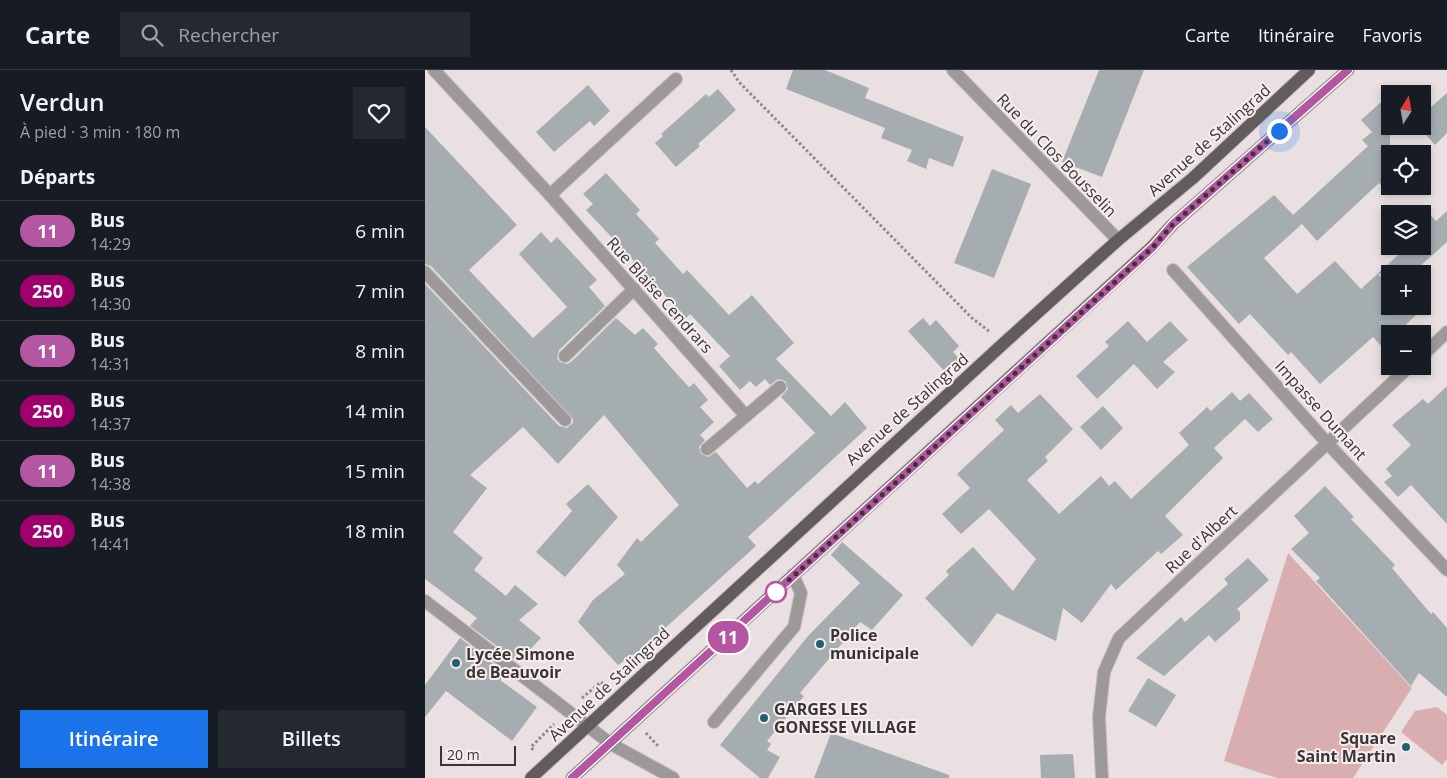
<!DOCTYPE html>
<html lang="fr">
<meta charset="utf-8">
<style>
body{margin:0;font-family:"Open Sans",sans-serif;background:#242831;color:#f1f3f6;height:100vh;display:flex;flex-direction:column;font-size:19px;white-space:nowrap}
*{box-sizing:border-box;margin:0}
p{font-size:16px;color:#9ea1a6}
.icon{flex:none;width:28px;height:28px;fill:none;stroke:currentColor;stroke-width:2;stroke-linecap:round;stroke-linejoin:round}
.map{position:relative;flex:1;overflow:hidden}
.drawer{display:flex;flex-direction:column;background:#171b24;width:425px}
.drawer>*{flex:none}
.badge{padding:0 10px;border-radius:16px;font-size:18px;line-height:32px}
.needle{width:32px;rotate:11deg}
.controls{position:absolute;left:956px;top:15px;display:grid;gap:10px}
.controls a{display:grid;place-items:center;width:50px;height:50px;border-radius:0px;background:#171b24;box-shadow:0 2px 8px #0003;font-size:25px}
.scale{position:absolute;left:15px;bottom:12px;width:76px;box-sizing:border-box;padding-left:5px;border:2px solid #393535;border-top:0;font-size:14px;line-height:18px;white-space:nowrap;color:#393535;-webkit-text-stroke:4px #f7edee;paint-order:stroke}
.you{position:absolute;width:25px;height:25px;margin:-12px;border:4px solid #fff;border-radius:50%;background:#1a73e8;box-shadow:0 0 0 8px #1a73e833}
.map>.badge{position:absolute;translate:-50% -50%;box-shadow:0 0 0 2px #fff}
h2{padding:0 20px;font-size:19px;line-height:45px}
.round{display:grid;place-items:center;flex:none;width:52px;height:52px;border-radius:0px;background:#242831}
.head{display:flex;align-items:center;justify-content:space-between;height:85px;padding:0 20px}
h1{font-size:24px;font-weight:600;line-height:38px}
.button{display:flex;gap:10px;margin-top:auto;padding:10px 20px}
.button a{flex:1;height:58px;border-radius:0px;background:#1a73e8;color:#fff;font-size:20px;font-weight:600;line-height:58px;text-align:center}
.button a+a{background:#242831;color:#f1f3f6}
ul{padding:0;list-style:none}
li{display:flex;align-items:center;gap:15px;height:60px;padding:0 20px;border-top:1px solid #363941}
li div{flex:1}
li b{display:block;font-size:19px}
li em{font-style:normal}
li .badge{min-width:55px;font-weight:700;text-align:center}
header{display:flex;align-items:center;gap:30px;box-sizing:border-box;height:70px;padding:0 25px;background:#171b24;border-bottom:1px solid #363941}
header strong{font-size:24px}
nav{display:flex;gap:28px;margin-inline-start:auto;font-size:18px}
.search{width:350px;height:45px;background:#242831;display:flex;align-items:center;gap:12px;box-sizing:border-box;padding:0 18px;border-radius:0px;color:#9ea1a6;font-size:19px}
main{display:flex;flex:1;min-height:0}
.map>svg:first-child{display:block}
.green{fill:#d9aeb1}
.building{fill:#a5adb1}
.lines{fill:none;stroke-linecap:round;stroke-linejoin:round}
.service-casing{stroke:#c7bebf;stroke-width:14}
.minor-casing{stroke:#c7bebf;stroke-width:14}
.primary-casing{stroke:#c7bebf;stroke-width:14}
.path{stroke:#8f8888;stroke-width:3;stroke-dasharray:2.5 2.5;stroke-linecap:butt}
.service{stroke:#9d9999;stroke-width:12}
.minor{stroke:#9d9999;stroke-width:12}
.primary{stroke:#635c5c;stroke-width:12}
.line-casing{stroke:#fff;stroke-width:11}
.line{stroke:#b456a1;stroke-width:8}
.walk{stroke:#393535;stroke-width:5;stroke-dasharray:0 9}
.stop-dot{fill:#fff;stroke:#b456a1;stroke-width:2.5}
.poi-dot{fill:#225e76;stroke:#f7edee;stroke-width:2}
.labels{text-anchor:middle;stroke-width:4;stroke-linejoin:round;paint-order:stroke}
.street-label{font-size:16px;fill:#393535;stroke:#f7edee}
.poi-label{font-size:16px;font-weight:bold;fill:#393535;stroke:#f7edee;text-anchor:start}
</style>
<header>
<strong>Carte</strong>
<div class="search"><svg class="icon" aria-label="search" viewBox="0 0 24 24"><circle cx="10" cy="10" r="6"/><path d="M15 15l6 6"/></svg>Rechercher</div>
<nav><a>Carte</a><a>Itinéraire</a><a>Favoris</a></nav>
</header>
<main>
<section class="drawer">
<div class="head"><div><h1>Verdun</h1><p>À pied · 3 min · 180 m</p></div><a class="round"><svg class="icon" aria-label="heart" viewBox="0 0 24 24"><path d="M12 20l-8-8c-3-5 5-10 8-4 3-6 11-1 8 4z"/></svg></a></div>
<h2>Départs</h2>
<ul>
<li><span class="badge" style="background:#b456a1;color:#fff">11</span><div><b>Bus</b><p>14:29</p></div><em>6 min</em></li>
<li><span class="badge" style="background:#a0006e;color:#fff">250</span><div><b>Bus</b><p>14:30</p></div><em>7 min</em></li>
<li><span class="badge" style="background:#b456a1;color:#fff">11</span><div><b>Bus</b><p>14:31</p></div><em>8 min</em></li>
<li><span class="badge" style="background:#a0006e;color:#fff">250</span><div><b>Bus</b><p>14:37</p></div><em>14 min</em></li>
<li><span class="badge" style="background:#b456a1;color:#fff">11</span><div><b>Bus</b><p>14:38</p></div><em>15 min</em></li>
<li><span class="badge" style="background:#a0006e;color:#fff">250</span><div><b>Bus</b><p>14:41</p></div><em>18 min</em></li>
</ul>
<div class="button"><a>Itinéraire</a><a>Billets</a></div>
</section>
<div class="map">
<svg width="1022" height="708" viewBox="0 0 1022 708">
<rect width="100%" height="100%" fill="#eae0e1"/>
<g class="green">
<polygon points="863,483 987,618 928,708 852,708 799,691"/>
<polygon points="1012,637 1022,645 1022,689 1017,695 976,662 990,641"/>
</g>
<g class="building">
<polygon points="368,0 400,0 444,18 440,28 539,67 528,97 504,88 501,99 482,91 487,80 456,68 460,58 361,19"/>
<polygon points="674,0 719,0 677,107 637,92"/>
<polygon points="163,15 185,41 169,56 165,51 129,82 111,62"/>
<polygon points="293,19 311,40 273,74 275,76 251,97 230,73 238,66 236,64 281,24 284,27"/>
<polygon points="1022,23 1022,63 1010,75 993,56 998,56 998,44"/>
<polygon points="965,24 965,116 969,116 963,122 954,113 892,171 877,154 839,188 872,224 910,191 936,219 983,176 998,176 997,136 1011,151 1022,141 1022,172 986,204 953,204 965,216 965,236 983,236 991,245 971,264 965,264 965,269 957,277 948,267 895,314 866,282 863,285 825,244 814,254 762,197 849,125 871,148 868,145 943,76 937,70 947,62 936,50"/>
<polygon points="0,57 92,155 44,200 108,268 142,237 94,184 116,162 126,173 132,167 172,210 164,217 180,236 134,280 132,288 135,292 142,294 146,292 191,248 210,265 218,258 233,274 229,278 251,303 264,317 269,313 283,330 275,337 289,352 275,365 280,370 274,377 276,384 283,387 291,382 322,418 330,411 333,414 390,363 356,327 363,319 361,312 358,310 353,309 345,315 340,309 331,317 325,311 315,320 294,296 305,286 265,244 261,248 238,223 233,227 205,195 209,191 161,140 168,134 158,124 181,103 215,140 211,144 234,169 230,173 258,204 262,200 304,245 327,225 369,273 351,289 406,346 420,332 442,358 323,467 331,476 218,578 193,595 153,552 168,530 200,504 192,495 212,468 216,472 254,435 179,345 133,394 98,357 45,405 62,418 28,462 58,488 49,500 81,526 90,515 113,534 94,550 116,568 93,592 45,556 52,548 0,509 0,214 134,356 142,358 148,353 148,349 6,196 0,194"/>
<polygon points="567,99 606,114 569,208 529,193"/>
<polygon points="498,248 505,256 511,250 534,276 528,282 535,290 521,303 483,261"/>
<polygon points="703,251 722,272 745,251 763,270 738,292 750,302 732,319 709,294 672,329 651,306 684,276 680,272"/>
<polygon points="1022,316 1022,454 986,415 973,427 959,412 967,406 961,399 986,375 967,355 998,329 1003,334"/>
<polygon points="807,322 815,331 824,323 848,349 833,362 820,349 789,378 798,388 740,446 758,465 736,484 733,481 691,520 686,514 657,553 638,538 631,571 572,543 547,577 500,528 524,505 521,501 548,477 588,521 611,489 564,439 536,464 517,444 545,418 532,404 579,360 570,350 586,335 593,343 615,324 648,359 620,387 623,391 602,410 634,444 676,406 684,416 690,411 706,429 764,375 754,363 782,337 786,341"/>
<polygon points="678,336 698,358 676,380 655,357"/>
<polygon points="163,414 193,447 140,507 111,482 147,441 141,434"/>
<polygon points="900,416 929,447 926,449 970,495 967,498 1006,544 1008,542 1022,558 1022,627 994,603 986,616 891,511 895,508 866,479 884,463 869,446"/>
<polygon points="417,472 478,525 447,560 435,552 375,623 379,626 342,671 346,674 342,680 355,687 343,708 335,708 295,675 383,566 435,513 406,485"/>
<polygon points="823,488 844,510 812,539 815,542 815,550 790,572 784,565 739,606 711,588 756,547 760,552 803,514 799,509"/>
<polygon points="35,568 81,604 75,610 112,637 87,671 21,621 0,647 0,615"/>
<polygon points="723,608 751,625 731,657 703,641"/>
<polygon points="406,663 524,705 524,708 389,708"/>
<polygon points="648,684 650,708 616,708 615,685"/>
</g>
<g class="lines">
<defs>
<g id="service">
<polyline points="0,202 140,350"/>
<polyline points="140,286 209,219"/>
<polyline points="289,652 369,557 376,523 368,505"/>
</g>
<g id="minor">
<polyline points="9,0 125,125 321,346"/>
<polyline points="528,0 693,170"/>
<polyline points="125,125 251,9"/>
<polyline points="748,200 903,374 1022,500"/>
<polyline points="998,285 1022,262"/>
<polyline points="282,379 355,317"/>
<polyline points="0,531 186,674 248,708"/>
<polyline points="677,708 674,647 679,602 694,568 985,296"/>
</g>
<g id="primary">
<polyline points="106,708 579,273 693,170 768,108 884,0"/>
<polyline points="147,708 727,177 748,154 923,0"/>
</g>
</defs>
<use href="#service" class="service-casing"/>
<use href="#minor" class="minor-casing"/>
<use href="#primary" class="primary-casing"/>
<g class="path">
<polyline points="306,0 314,12 547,248 565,262"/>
<polyline points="157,628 176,612 179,615"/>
<polyline points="221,663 234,677"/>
<polyline points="108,680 106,677 129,654"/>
</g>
<use href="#service" class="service"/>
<use href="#minor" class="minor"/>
<use href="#primary" class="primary"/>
</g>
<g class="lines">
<defs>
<polyline id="line" points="147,708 728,177 748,154 923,0"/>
</defs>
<use href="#line" class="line-casing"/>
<use href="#line" class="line"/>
<polyline class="walk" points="351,522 728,177 748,154 854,61"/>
</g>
<circle class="stop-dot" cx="351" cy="522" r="10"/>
<g class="poi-dot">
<circle cx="395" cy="574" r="5"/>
<circle cx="31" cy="593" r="5"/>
<circle cx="339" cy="648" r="5"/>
<circle cx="981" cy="677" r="5"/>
</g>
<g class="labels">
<g class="street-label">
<text transform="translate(784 70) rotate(-42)" y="6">Avenue de Stalingrad</text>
<text transform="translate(632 85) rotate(46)" y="6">Rue du Clos Bousselin</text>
<text transform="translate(235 225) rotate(48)" y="6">Rue Blaise Cendrars</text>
<text transform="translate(482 339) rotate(-42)" y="6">Avenue de Stalingrad</text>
<text transform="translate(896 340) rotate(48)" y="6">Impasse Dumant</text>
<text transform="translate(776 469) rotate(-43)" y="6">Rue d'Albert</text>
<text transform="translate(184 614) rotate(-43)" y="6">Avenue de Stalingrad</text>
</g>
<g class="poi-label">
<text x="405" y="571">Police<tspan x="405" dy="18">municipale</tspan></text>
<text x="41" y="590">Lycée Simone<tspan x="41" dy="18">de Beauvoir</tspan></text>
<text x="349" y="645">GARGES LES<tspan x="349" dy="18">GONESSE VILLAGE</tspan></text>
<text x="971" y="674" text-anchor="end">Square<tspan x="971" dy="18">Saint Martin</tspan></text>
</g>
</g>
</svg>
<div class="controls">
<a><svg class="needle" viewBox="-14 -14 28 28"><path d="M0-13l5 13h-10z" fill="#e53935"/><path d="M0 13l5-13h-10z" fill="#9ea1a6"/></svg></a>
<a><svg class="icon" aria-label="locate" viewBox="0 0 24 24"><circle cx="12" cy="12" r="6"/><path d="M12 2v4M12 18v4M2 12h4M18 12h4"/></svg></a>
<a><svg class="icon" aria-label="layers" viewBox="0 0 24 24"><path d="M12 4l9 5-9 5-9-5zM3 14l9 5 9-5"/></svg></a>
<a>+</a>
<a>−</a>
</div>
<div class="scale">20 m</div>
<div class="you" style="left:854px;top:61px"></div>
<b class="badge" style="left:303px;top:567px;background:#b456a1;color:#fff">11</b>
</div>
</main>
